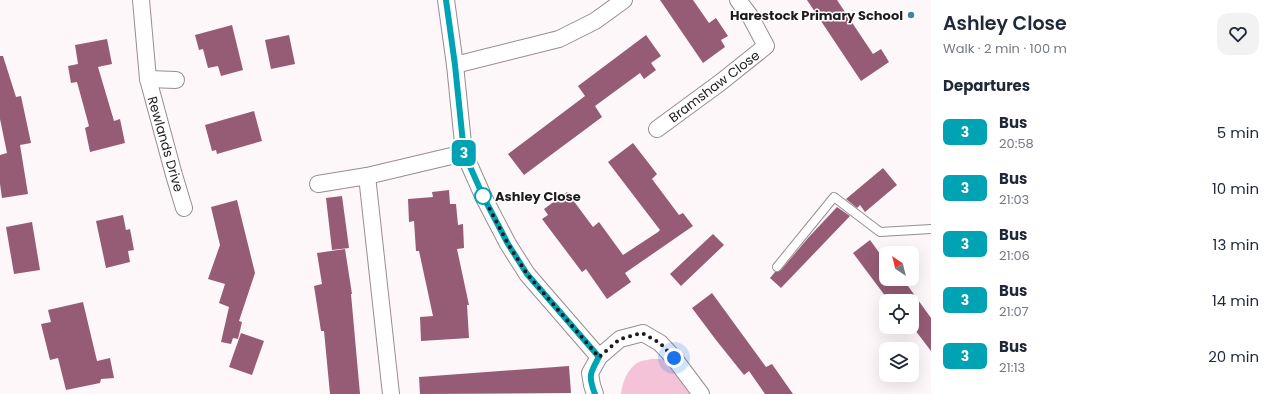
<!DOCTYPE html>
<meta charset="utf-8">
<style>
body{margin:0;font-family:Poppins,sans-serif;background:#f2f2f3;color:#1f2937;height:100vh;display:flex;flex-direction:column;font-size:15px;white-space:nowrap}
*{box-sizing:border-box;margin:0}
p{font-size:13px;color:#747a83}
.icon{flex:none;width:22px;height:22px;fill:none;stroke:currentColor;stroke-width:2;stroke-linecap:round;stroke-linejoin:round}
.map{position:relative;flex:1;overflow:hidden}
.panel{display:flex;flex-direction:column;background:#fff;width:340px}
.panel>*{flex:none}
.badge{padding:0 8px;border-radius:6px;font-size:14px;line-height:26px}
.needle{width:26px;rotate:325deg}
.buttons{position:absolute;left:879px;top:246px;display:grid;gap:8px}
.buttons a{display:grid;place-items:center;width:40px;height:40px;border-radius:8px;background:#fff;box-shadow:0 4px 16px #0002;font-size:20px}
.you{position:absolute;width:20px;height:20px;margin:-10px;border:3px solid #fff;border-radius:50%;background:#1a73e8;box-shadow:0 0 0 6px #1a73e833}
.map>.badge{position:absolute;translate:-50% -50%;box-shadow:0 0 0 2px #fff}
h2{padding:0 12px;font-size:15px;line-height:36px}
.round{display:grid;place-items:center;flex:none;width:42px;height:42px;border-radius:12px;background:#f2f2f3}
.head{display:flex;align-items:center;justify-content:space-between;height:68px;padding:0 12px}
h1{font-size:19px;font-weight:600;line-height:30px}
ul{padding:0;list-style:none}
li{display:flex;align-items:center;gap:12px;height:56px;padding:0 12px}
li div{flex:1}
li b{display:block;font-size:15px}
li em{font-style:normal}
li .badge{min-width:44px;font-weight:700;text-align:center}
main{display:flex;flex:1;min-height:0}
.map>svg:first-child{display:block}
.green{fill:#f5c3d7}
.building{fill:#965c75}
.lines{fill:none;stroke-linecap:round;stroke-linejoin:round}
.service-casing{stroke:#9a8c91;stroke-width:10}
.minor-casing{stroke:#9a8c91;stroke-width:18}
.service{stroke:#fff;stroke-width:8}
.minor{stroke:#fff;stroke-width:16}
.line-casing{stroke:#fff;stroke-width:9}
.line{stroke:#00a3b4;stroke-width:6}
.walk{stroke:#201a1c;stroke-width:4;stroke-dasharray:0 7.2}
.poi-dot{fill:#448597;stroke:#fff;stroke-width:1.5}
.stop-dot{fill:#fff;stroke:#00a3b4;stroke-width:2}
.labels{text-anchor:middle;stroke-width:3;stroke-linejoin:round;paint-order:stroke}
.poi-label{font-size:13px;font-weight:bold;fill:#201a1c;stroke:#fff;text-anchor:end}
.street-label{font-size:13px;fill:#201a1c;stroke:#fff}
.stop-label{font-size:13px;font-weight:bold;fill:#201a1c;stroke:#fff;text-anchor:start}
</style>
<main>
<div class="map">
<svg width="931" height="394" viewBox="0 0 931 394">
<rect width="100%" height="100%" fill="#fdf7f9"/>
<path class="green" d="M 652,359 L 663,359 L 670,366 L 690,394 L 621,394 C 622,383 628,367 639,362 C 643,360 648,360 652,359 Z"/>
<g class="building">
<polygon points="660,0 693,0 709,23 716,18 728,36 721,40 725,47 703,63"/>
<polygon points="807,0 837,0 873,54 881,49 889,62 861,81"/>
<polygon points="232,25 243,70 221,76 218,66 208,68 203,49 199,50 195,35"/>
<polygon points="289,35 295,64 271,69 265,40"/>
<polygon points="646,35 661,56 651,63 656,70 644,79 640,73 595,106 602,117 524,175 508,154 585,96 578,86"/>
<polygon points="107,39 112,64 98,67 114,121 120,119 125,143 90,152 85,128 89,126 77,82 71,83 68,66 78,64 75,45"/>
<polygon points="0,56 3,56 16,97 21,96 31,143 20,145 28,194 2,198 0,184 0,155 7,153 0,119"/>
<polygon points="254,111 262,141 217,154 216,150 212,151 205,125"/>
<polygon points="633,143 657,174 652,179 679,215 683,213 693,226 625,273 631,282 607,299 586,269 582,272 542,219 548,215 544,209 567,192 593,227 599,222 623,255 658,232 660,230 608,162"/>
<polygon points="883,168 897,185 865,212 860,205 857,208 846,199"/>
<polygon points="449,190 450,204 456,204 458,225 463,224 464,248 457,249 469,305 467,305 469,338 421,341 420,317 433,316 419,251 416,251 414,221 409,222 408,199 433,197 432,192"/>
<polygon points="342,196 349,248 332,250 326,198"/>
<polygon points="237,200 255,273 239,321 242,322 238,339 233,338 231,344 221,342 229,307 219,303 225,284 208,279 220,245 211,207"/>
<polygon points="837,207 850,216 781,288 770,278 775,272 781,270 808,238"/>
<polygon points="123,215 126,230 130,229 134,250 128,251 130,262 106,268 96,221"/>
<polygon points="32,222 40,270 14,274 6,227"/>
<polygon points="713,234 724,245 681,286 670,274"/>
<polygon points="870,240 886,262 886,279 903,279 931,318 931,351 912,326 912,301 889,301 853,253"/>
<polygon points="345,249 352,294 351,294 360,394 330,394 324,331 321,331 314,286 322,284 317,253"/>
<polygon points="712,293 766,367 772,364 793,394 765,394 749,371 744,375 716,340 692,308"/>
<polygon points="83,302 97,361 110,358 114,378 101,379 100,383 66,390 58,358 50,360 41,324 51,322 48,310"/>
<polygon points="241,333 264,341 252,375 229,367"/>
<polygon points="569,366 571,393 420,394 419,377"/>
</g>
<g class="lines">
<defs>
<polyline id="service" points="777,267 834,197 880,232 931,229"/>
<g id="minor">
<polyline points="141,0 148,79 174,175 184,208"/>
<polyline points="446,0 455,65 464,153 484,198 508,244 527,274 599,357"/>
<polyline points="455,65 559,39 595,21 624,0"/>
<polyline points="148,79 176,80"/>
<polyline points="657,129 721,82 766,46 750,16 738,0"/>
<polyline points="367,176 391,394"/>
<polyline points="318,184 367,176 464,153"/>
<polyline points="595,394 592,385 590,373 599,357 620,339 643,333 660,343 674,358 701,394"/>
</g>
</defs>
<use href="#service" class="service-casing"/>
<use href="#minor" class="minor-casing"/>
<use href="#service" class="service"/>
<use href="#minor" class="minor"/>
</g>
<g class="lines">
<defs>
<path id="line" d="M 446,0 L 455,65 L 464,153 L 484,198 L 508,244 L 527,274 L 599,357 C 590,373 588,376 595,394"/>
</defs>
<use href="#line" class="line-casing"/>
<use href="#line" class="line"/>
<polyline class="walk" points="483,196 508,244 527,274 599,357 620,339 642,333 660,343 674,358"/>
</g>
<circle class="poi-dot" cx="911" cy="15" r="4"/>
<circle class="stop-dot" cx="483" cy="196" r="8"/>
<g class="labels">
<g class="poi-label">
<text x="903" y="20">Harestock Primary School</text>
</g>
<g class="street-label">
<text transform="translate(714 86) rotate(-37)" y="5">Bramshaw Close</text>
<text transform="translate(166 144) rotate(74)" y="5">Rewlands Drive</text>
</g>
<g class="stop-label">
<text x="495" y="201">Ashley Close</text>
</g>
</g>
</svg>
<div class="buttons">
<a><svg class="needle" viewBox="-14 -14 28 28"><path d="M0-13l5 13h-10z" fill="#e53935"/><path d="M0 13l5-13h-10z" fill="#747a83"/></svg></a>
<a><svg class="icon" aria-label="locate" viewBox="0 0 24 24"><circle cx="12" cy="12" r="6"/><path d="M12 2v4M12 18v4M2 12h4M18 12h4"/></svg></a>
<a><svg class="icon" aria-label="layers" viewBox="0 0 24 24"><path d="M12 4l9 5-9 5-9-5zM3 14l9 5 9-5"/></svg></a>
</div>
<div class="you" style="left:674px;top:358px"></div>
<b class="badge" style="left:464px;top:153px;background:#00a3b4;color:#fff">3</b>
</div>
<section class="panel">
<div class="head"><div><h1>Ashley Close</h1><p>Walk · 2 min · 100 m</p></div><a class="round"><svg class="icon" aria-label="heart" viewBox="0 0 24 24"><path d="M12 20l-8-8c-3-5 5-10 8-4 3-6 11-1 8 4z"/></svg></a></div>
<h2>Departures</h2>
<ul>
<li><span class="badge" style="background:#00a3b4;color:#fff">3</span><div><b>Bus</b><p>20:58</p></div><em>5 min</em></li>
<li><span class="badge" style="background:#00a3b4;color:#fff">3</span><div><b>Bus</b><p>21:03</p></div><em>10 min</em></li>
<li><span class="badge" style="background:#00a3b4;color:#fff">3</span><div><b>Bus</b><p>21:06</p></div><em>13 min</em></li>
<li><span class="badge" style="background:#00a3b4;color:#fff">3</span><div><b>Bus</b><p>21:07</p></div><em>14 min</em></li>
<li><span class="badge" style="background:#00a3b4;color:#fff">3</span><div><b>Bus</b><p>21:13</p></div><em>20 min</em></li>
</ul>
</section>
</main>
